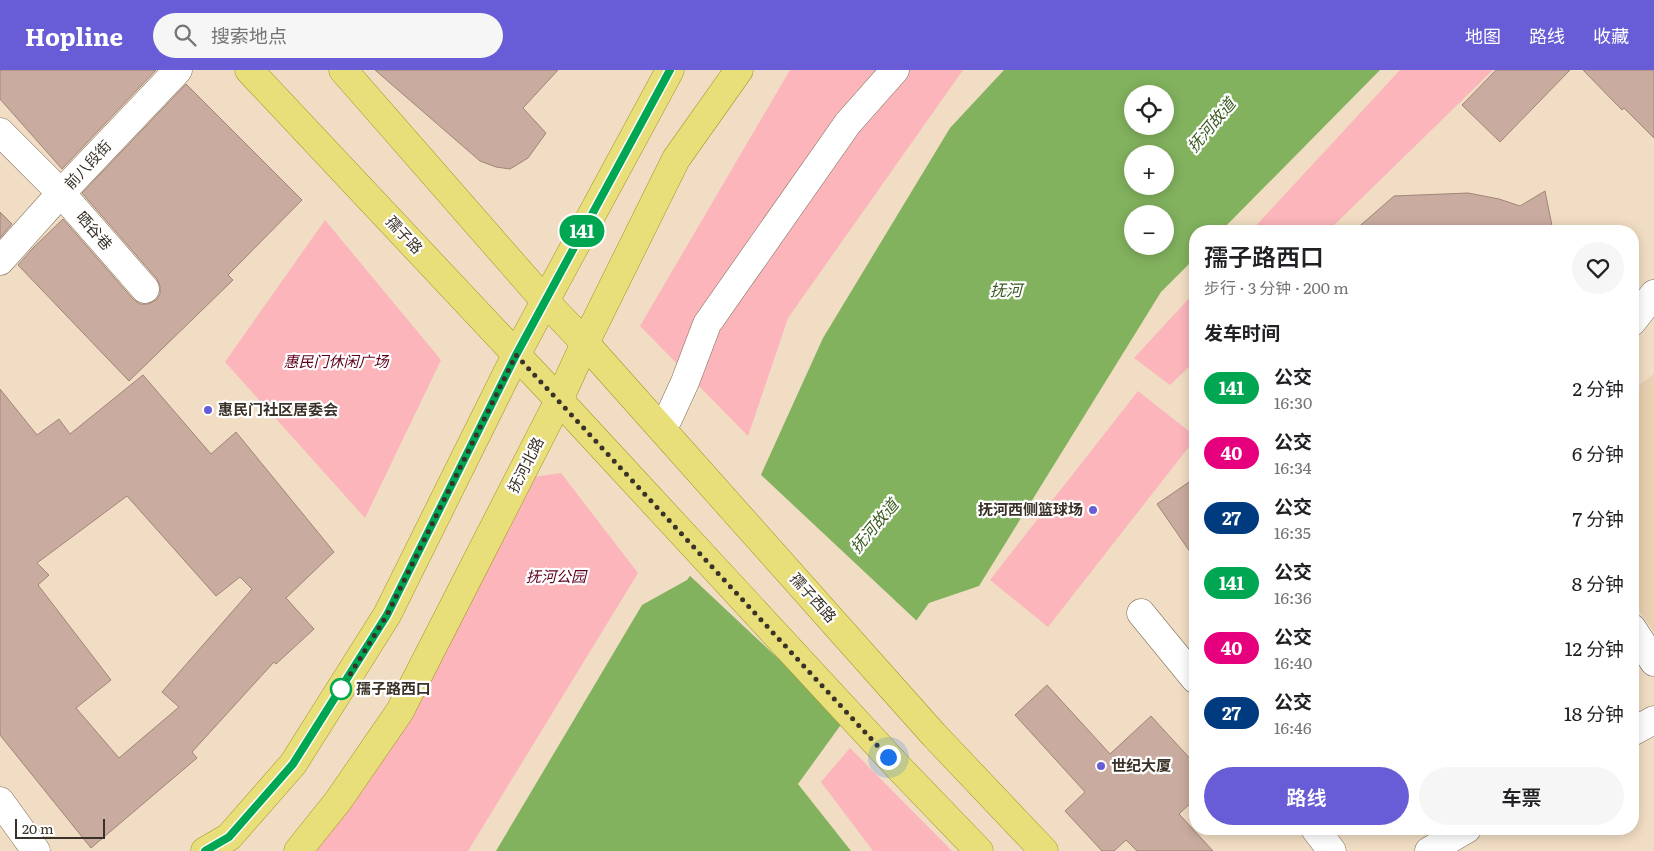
<!DOCTYPE html>
<html lang="zh">
<meta charset="utf-8">
<style>
body{margin:0;font-family:Literata,"Noto Sans SC",serif;background:#f6f6f6;color:#202124;height:100vh;display:flex;flex-direction:column;font-size:19px;white-space:nowrap}
*{box-sizing:border-box;margin:0}
p{font-size:16px;color:#757577}
.icon{flex:none;width:28px;height:28px;fill:none;stroke:currentColor;stroke-width:2;stroke-linecap:round;stroke-linejoin:round}
.map{position:relative;flex:1;overflow:hidden}
.sheet{position:absolute;left:1189px;top:155px;width:450px;height:610px;display:flex;flex-direction:column;background:#fff;border-radius:20px;box-shadow:0 2px 12px #0003}
.sheet>*{flex:none}
.badge{padding:0 10px;border-radius:16px;font-size:18px;line-height:32px}
.fabs{position:absolute;left:1124px;top:15px;display:grid;gap:10px}
.fabs a{display:grid;place-items:center;width:50px;height:50px;border-radius:50%;background:#fff;box-shadow:0 2px 12px #0003;font-size:25px}
.scale{position:absolute;left:15px;bottom:12px;width:90px;box-sizing:border-box;padding-left:5px;border:2px solid #3a3228;border-top:0;font-size:14px;line-height:18px;white-space:nowrap;color:#3a3228;-webkit-text-stroke:4px #fff;paint-order:stroke}
.you{position:absolute;width:25px;height:25px;margin:-12px;border:4px solid #fff;border-radius:50%;background:#1a73e8;box-shadow:0 0 0 8px #1a73e833}
.map>.badge{position:absolute;translate:-50% -50%;box-shadow:0 0 0 2px #fff}
h2{padding:0 15px;font-size:19px;line-height:45px}
.round{display:grid;place-items:center;flex:none;width:52px;height:52px;border-radius:26px;background:#f6f6f6}
.overview{display:flex;align-items:center;justify-content:space-between;height:85px;padding:0 15px}
h1{font-size:24px;font-weight:600;line-height:38px}
.primary-button{display:flex;gap:10px;margin-top:auto;padding:10px 15px}
.primary-button a{flex:1;height:58px;border-radius:30px;background:#695dd7;color:#fff;font-size:20px;font-weight:600;line-height:58px;text-align:center}
.primary-button a+a{background:#f6f6f6;color:#202124}
ul{padding:0;list-style:none}
li{display:flex;align-items:center;gap:15px;height:65px;padding:0 15px}
li div{flex:1}
li b{display:block;font-size:19px}
li em{font-style:normal}
li .badge{min-width:55px;font-weight:700;text-align:center}
header{display:flex;align-items:center;gap:30px;box-sizing:border-box;height:70px;padding:0 25px;background:#695dd7;color:#fff}
header strong{font-size:24px}
nav{display:flex;gap:28px;margin-inline-start:auto;font-size:18px}
.search{width:350px;height:45px;background:#f6f6f6;display:flex;align-items:center;gap:12px;box-sizing:border-box;padding:0 18px;border-radius:28px;color:#757577;font-size:19px}
.map>svg:first-child{display:block}
.built{fill:#e9d0b1}
.green{fill:#fbb5bb}
.water{fill:#82b25e;fill-rule:evenodd}
.pier{fill:#f1ddc3}
.building{fill:#caab9f;stroke:#a18478;fill-rule:evenodd}
.lines{fill:none;stroke-linecap:round;stroke-linejoin:round}
.minor-casing{stroke:#7e6c55;stroke-width:29}
.major-casing{stroke:#a39523;stroke-width:29}
.minor{stroke:#fff;stroke-width:28}
.major{stroke:#e9df7a;stroke-width:28}
.line-casing{stroke:#fff;stroke-width:11}
.line{stroke:#00a651;stroke-width:8}
.walk{stroke:#3a3228;stroke-width:5;stroke-dasharray:0 9}
.poi-dot{fill:#695dd7;stroke:#fff;stroke-width:2}
.stop-dot{fill:#fff;stroke:#00a651;stroke-width:2.5}
.labels{text-anchor:middle;stroke-width:4.5;stroke-linejoin:round;paint-order:stroke}
.street-label{font-size:15px;fill:#3a3228;stroke:#fff}
.park-label{font-size:15px;font-style:italic;fill:#5d001c;stroke:#fff}
.poi-label{font-size:15px;font-weight:bold;fill:#3a3228;stroke:#fff;text-anchor:start}
.stop-label{font-size:15px;font-weight:bold;fill:#3a3228;stroke:#fff;text-anchor:start}
.water-label{font-size:16px;font-style:italic;fill:#3a5a20;stroke:#fff}
</style>
<header>
<strong>Hopline</strong>
<div class="search"><svg class="icon" aria-label="search" viewBox="0 0 24 24"><circle cx="10" cy="10" r="6"/><path d="M15 15l6 6"/></svg>搜索地点</div>
<nav><a>地图</a><a>路线</a><a>收藏</a></nav>
</header>
<div class="map">
<svg width="1654" height="781" viewBox="0 0 1654 781">
<rect width="100%" height="100%" fill="#f1ddc3"/>
<polygon class="built" points="1654,304 1654,562 1633,532 1632,320"/>
<g class="green">
<polygon points="790,0 963,0 788,248 748,366 640,256"/>
<polygon points="1400,0 1493,0 1328,161 1251,161"/>
<polygon points="325,150 441,290 365,448 225,292"/>
<polygon points="1195,222 1195,291 1170,315 1134,288"/>
<polygon points="1138,321 1195,366 1195,369 1048,557 990,510"/>
<polygon points="561,403 638,503 468,781 317,781 384,689 533,407"/>
<polygon points="850,678 952,781 873,781 821,712"/>
</g>
<path class="water" d="M 1004,0 L 1380,0 L 1221,161 L 1195,161 L 1195,188 L 1161,222 L 979,516 L 929,533 L 798,714 L 851,781 L 496,781 L 642,535 L 687,510 L 760,407 L 823,268 L 950,58 ZM 1132,24 L 1165,24 L 1165,56 L 1132,56 ZM 1132,84 L 1165,84 L 1165,116 L 1132,116 ZM 1132,144 L 1165,144 L 1165,176 L 1132,176 Z"/>
<polygon class="pier" points="759,403 918,552 846,652 688,504"/>
<g class="building">
<polygon points="0,0 156,0 62,99 0,29"/>
<polygon points="375,0 558,0 523,38 546,63 528,88 510,99 496,97 480,91"/>
<polygon points="1496,0 1570,0 1500,72 1462,35"/>
<polygon points="1583,0 1654,0 1654,68 1624,38 1622,40"/>
<polygon points="186,14 302,130 228,205 233,210 129,311 18,195 33,178 63,149 133,229 140,234 148,234 156,230 160,224 160,216 157,209 82,123"/>
<polygon points="1545,121 1553,161 1354,161 1394,126 1468,123 1499,129 1520,136"/>
<polygon points="0,142 12,154 0,168"/>
<path d="M 143,305 L 211,384 L 236,362 L 334,482 L 286,528 L 314,559 L 276,594 L 274,592 L 192,682 L 197,688 L 91,778 L 0,665 L 0,319 L 37,365 L 59,349 L 70,364 ZM 127,426 L 216,526 L 240,507 L 252,519 L 162,622 L 179,637 L 119,688 L 76,638 L 111,610 L 38,515 L 49,505 L 37,493 Z"/>
<polygon points="1195,408 1195,489 1157,434"/>
<polygon points="1047,615 1110,684 1151,646 1195,694 1195,729 1179,744 1213,781 1137,781 1126,770 1114,781 1102,781 1065,741 1085,722 1015,645"/>
</g>
<g class="lines">
<defs>
<g id="minor">
<polyline points="0,62 61,123 145,219"/>
<polyline points="0,191 61,123 178,0"/>
<polyline points="1632,252 1654,224"/>
<polyline points="668,349 685,312 707,254 848,53 895,0"/>
<polyline points="1141,543 1195,609"/>
<polyline points="1632,558 1654,592"/>
<polyline points="1632,662 1654,650"/>
<polyline points="0,731 36,781"/>
<polyline points="1315,759 1332,781"/>
<polyline points="1429,781 1467,759"/>
</g>
<g id="major">
<polyline points="249,0 559,330 902,701 979,781"/>
<polyline points="343,0 545,231 585,273 934,665 1044,781"/>
<polyline points="205,781 229,767 293,694 387,545 516,285 670,0"/>
<polyline points="298,781 338,731 400,641 559,330 585,273 676,89 739,0"/>
</g>
</defs>
<use href="#minor" class="minor-casing"/>
<use href="#major" class="major-casing"/>
<use href="#minor" class="minor"/>
<use href="#major" class="major"/>
</g>
<g class="lines">
<defs>
<polyline id="line" points="205,781 229,767 293,694 387,545 516,285 670,0"/>
</defs>
<use href="#line" class="line-casing"/>
<use href="#line" class="line"/>
<polyline class="walk" points="341,619 387,545 516,285 888,687"/>
</g>
<g class="poi-dot">
<circle cx="208" cy="340" r="5"/>
<circle cx="1093" cy="440" r="5"/>
<circle cx="1101" cy="696" r="5"/>
</g>
<circle class="stop-dot" cx="341" cy="619" r="10"/>
<g class="labels">
<g class="street-label">
<text transform="translate(88 95) rotate(-47)" y="5">前八段街</text>
<text transform="translate(94 161) rotate(49)" y="5">晒谷巷</text>
<text transform="translate(404 165) rotate(47)" y="5">孺子路</text>
<text transform="translate(526 395) rotate(-63)" y="5">抚河北路</text>
<text transform="translate(813 528) rotate(48)" y="5">孺子西路</text>
</g>
<g class="park-label">
<text x="336" y="297">惠民门休闲广场</text>
<text x="556" y="512">抚河公园</text>
</g>
<g class="poi-label">
<text x="218" y="345">惠民门社区居委会</text>
<text x="1083" y="445" text-anchor="end">抚河西侧篮球场</text>
<text x="1111" y="701">世纪大厦</text>
</g>
<g class="stop-label">
<text x="356" y="624">孺子路西口</text>
</g>
<g class="water-label">
<text transform="translate(1211 55) rotate(-50)" y="6">抚河故道</text>
<text x="1006" y="226">抚河</text>
<text transform="translate(874 456) rotate(-50)" y="6">抚河故道</text>
</g>
</g>
</svg>
<div class="fabs">
<a><svg class="icon" aria-label="locate" viewBox="0 0 24 24"><circle cx="12" cy="12" r="6"/><path d="M12 2v4M12 18v4M2 12h4M18 12h4"/></svg></a>
<a>+</a>
<a>−</a>
</div>
<div class="scale">20 m</div>
<div class="you" style="left:888px;top:687px"></div>
<b class="badge" style="left:582px;top:161px;background:#00a651;color:#fff">141</b>
<section class="sheet">
<div class="overview"><div><h1>孺子路西口</h1><p>步行 · 3 分钟 · 200 m</p></div><a class="round"><svg class="icon" aria-label="heart" viewBox="0 0 24 24"><path d="M12 20l-8-8c-3-5 5-10 8-4 3-6 11-1 8 4z"/></svg></a></div>
<h2>发车时间</h2>
<ul>
<li><span class="badge" style="background:#00a651;color:#fff">141</span><div><b>公交</b><p>16:30</p></div><em>2 分钟</em></li>
<li><span class="badge" style="background:#e6007e;color:#fff">40</span><div><b>公交</b><p>16:34</p></div><em>6 分钟</em></li>
<li><span class="badge" style="background:#003b80;color:#fff">27</span><div><b>公交</b><p>16:35</p></div><em>7 分钟</em></li>
<li><span class="badge" style="background:#00a651;color:#fff">141</span><div><b>公交</b><p>16:36</p></div><em>8 分钟</em></li>
<li><span class="badge" style="background:#e6007e;color:#fff">40</span><div><b>公交</b><p>16:40</p></div><em>12 分钟</em></li>
<li><span class="badge" style="background:#003b80;color:#fff">27</span><div><b>公交</b><p>16:46</p></div><em>18 分钟</em></li>
</ul>
<div class="primary-button"><a>路线</a><a>车票</a></div>
</section>
</div>
